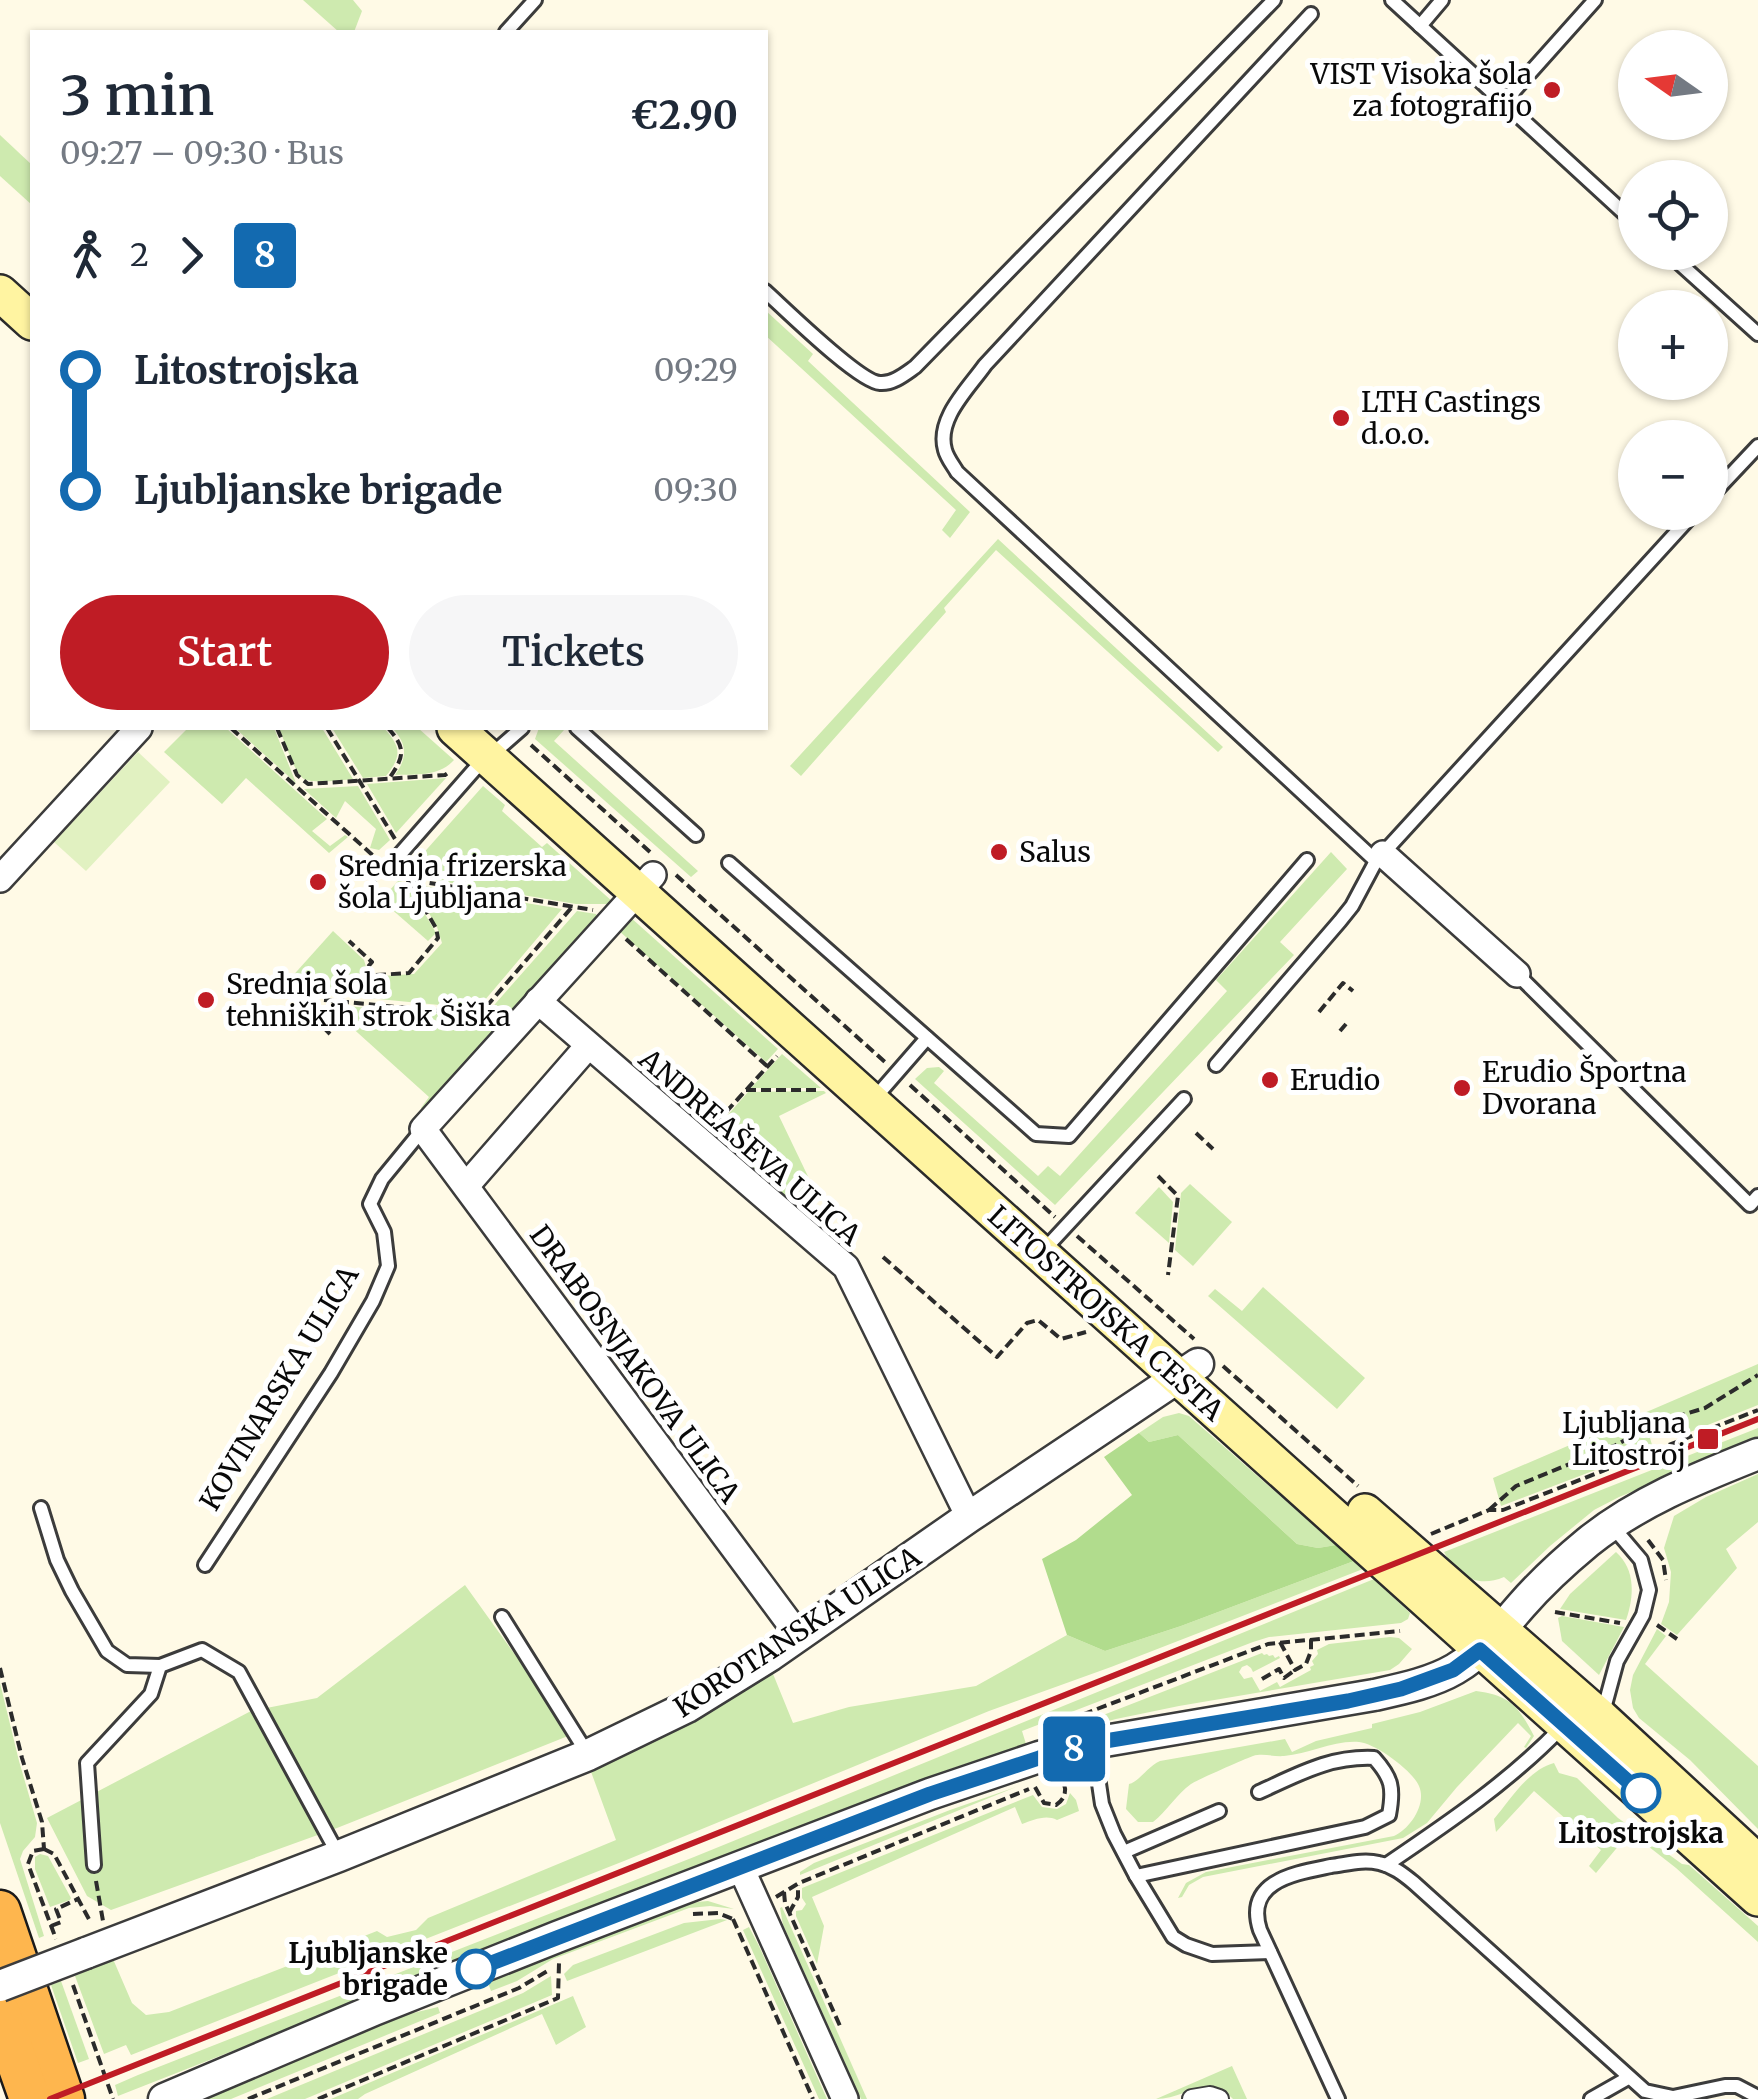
<!DOCTYPE html>
<meta charset="utf-8">
<style>
body{margin:0;font-family:Merriweather,serif;background:#f6f6f7;color:#1f2937;height:100vh;display:flex;flex-direction:column;font-size:38px;white-space:nowrap}
*{box-sizing:border-box;margin:0}
p{font-size:32px;color:#747a83}
.icon{flex:none;width:55px;height:55px;fill:none;stroke:currentColor;stroke-width:2;stroke-linecap:round;stroke-linejoin:round}
.map{position:relative;flex:1;overflow:hidden}
.panel{position:absolute;left:30px;top:30px;width:738px;height:700px;display:flex;flex-direction:column;background:#fff;border-radius:0px;box-shadow:0 2px 8px #0004}
.panel>*{flex:none}
.badge{padding:0 20px;border-radius:8px;font-size:35px;line-height:65px}
.needle{width:65px;rotate:284deg}
.tools{position:absolute;left:1618px;top:30px;display:grid;gap:20px}
.tools a{display:grid;place-items:center;width:110px;height:110px;border-radius:50%;background:#fff;box-shadow:0 2px 8px #0004;font-size:50px}
.map>.badge{position:absolute;translate:-50% -50%;box-shadow:0 0 0 5px #fff}
.legs{display:flex;align-items:center;gap:15px;height:110px;padding:0 30px;font-size:32px}
.legs p{margin-inline-start:auto}
.headline{display:flex;align-items:center;justify-content:space-between;height:170px;padding:0 30px}
h1{font-size:55px;font-weight:600;line-height:75px}
.primary-button{display:flex;gap:20px;margin-top:auto;padding:20px 30px}
.primary-button a{flex:1;height:115px;border-radius:60px;background:#bf1c25;color:#fff;font-size:40px;font-weight:600;line-height:115px;text-align:center}
.primary-button a+a{background:#f6f6f7;color:#1f2937}
ul{padding:0 30px;list-style:none}
li{display:flex;align-items:center;gap:35px;height:120px;font-size:38px}
li i{display:grid;place-items:center;width:15px;height:100%;margin:0 12px;background:currentColor}
li i::after{content:'';width:25px;height:25px;margin:-12px;border:8px solid;border-radius:50%;background:#fff}
li p{margin-inline-start:auto}
li:first-child i{background:linear-gradient(#0000 50%,currentColor 0)}
li:last-child i{background:linear-gradient(currentColor 50%,#0000 0)}
.map>svg:first-child{display:block}
.green{fill:#ceeaaf}
.forest{fill:#b1dc8d}
.pitch{fill:#e1f1c1}
.lines{fill:none;stroke-linecap:round;stroke-linejoin:round}
.service-casing{stroke:#3c3c3c;stroke-width:18}
.pedestrian-casing{stroke:#3c3c3c;stroke-width:22}
.minor-casing{stroke:#3c3c3c;stroke-width:30}
.tertiary-casing{stroke:#3c3c3c;stroke-width:35}
.secondary-casing{stroke:#2b2b2b;stroke-width:40}
.trunk-casing{stroke:#1a1a1a;stroke-width:45}
.path{stroke:#2b2b2b;stroke-width:4;stroke-dasharray:10 5;stroke-linecap:butt}
.service{stroke:#fff;stroke-width:12}
.pedestrian{stroke:#fff;stroke-width:18}
.minor{stroke:#fff;stroke-width:25}
.tertiary{stroke:#fff;stroke-width:30}
.secondary{stroke:#fff4a1;stroke-width:35}
.trunk{stroke:#feb64e;stroke-width:40}
.rail{stroke:#bf1c25;stroke-width:6}
.tertiary-bridge-casing{stroke:#3c3c3c;stroke-width:35;stroke-linecap:butt}
.tertiary-bridge{stroke:#fff;stroke-width:30}
.line-1-casing{stroke:#fff;stroke-width:22}
.line-1{stroke:#136ab0;stroke-width:15}
.poi-dot{fill:#bf1c25;stroke:#fff;stroke-width:4}
.stop-1-dot{fill:#fff;stroke:#136ab0;stroke-width:5}
.labels{text-anchor:middle;stroke-width:10;stroke-linejoin:round;paint-order:stroke}
.poi-label{font-size:28px;fill:#090909;stroke:#fff;text-anchor:start}
.street-label{font-size:28px;fill:#090909;stroke:#fff}
.stop-label{font-size:28px;font-weight:bold;fill:#090909;stroke:#fff}
</style>
<div class="map">
<svg width="1758" height="2099" viewBox="0 0 1758 2099">
<rect width="100%" height="100%" fill="#fffae6"/>
<g class="green">
<polygon points="303,0 353,0 362,11 354,32 339,32"/>
<polygon points="0,135 32,165 32,205 0,176"/>
<polygon points="765,310 813,354 808,361 970,512 950,538 942,530 956,510 765,335"/>
<polygon points="998,539 1223,747 1218,752 996,550 944,608 946,612 801,776 790,766"/>
<polygon points="184,728 226,728 327,819 312,831 330,846 345,835 348,837 329,853 246,778 222,804 164,752 186,730"/>
<polygon points="235,728 274,728 296,783"/>
<path d="M 279,728 L 322,728 L 353,779 C 342,780 314,784 304,779 C 294,773 284,739 279,728 Z"/>
<path d="M 332,728 L 384,728 C 400,746 403,755 386,776 L 363,778 Z"/>
<path d="M 392,728 L 418,728 L 454,760 C 439,777 417,774 395,775 C 408,757 407,743 392,728 Z"/>
<polygon points="539,728 561,728 564,730 554,741 698,871 691,877 535,739"/>
<polygon points="446,778 396,833 367,784"/>
<polygon points="358,786 390,840 379,850 370,848 376,829 345,801 336,818 304,789"/>
<polygon points="483,786 505,805 502,811 542,847 547,843 613,902 612,904 576,904 404,875"/>
<polygon points="1331,852 1347,869 1280,942 1294,955 1055,1205 915,1079 927,1068 939,1067 944,1071 934,1083 1038,1176 1048,1166 1060,1176 1227,991 1216,980"/>
<polygon points="398,881 407,883 436,933 428,941 381,900"/>
<polygon points="412,884 562,909 479,1007 470,1008 348,996 365,977 414,974 442,943 437,927"/>
<polygon points="577,911 596,914 598,920 425,1113 421,1108 429,1097 338,1015 346,1006 479,1017 488,1012"/>
<polygon points="630,917 778,1049 766,1062 618,930"/>
<polygon points="333,931 364,960 366,967 340,996 303,993 289,980"/>
<polygon points="782,1054 821,1088 751,1088"/>
<polygon points="824,1091 826,1093 779,1116 816,1193 791,1204 711,1134 748,1092"/>
<polygon points="1190,1184 1232,1222 1193,1266 1175,1250 1181,1193"/>
<polygon points="1159,1187 1173,1202 1169,1243 1135,1213"/>
<polygon points="1263,1287 1365,1378 1337,1409 1208,1296 1215,1289 1242,1311"/>
<polygon points="1758,1364 1758,1405 1685,1434 1680,1426 1650,1438 1653,1448 1501,1506 1493,1478"/>
<polygon points="1179,1413 1189,1416 1336,1545 1318,1548 1297,1544 1178,1435 1149,1442 1139,1433 1163,1417"/>
<path d="M 1758,1428 L 1758,1441 L 1619,1497 L 1594,1510 L 1550,1546 L 1511,1583 L 1504,1577 C 1478,1588 1457,1577 1444,1552 Z"/>
<polygon points="1758,1474 1758,1522 1726,1549 1737,1568 1677,1635 1661,1624 1669,1602 1671,1572 1664,1548 1674,1516 1706,1497"/>
<path d="M 1616,1552 C 1636,1570 1634,1597 1626,1620 L 1560,1609 L 1570,1594 Z"/>
<polygon points="1354,1561 1363,1569 1111,1667 989,1711 624,1861 131,2055 126,2045 104,2054 75,1976 113,1959 132,2003 146,2015 169,2012 377,1931 387,1937 416,1930 428,1918 616,1840 590,1769 771,1669 793,1723 849,1707 976,1686 1067,1635 1105,1651 1181,1626"/>
<polygon points="1374,1579 1410,1613 1408,1619 1401,1623 1269,1637 1253,1642 1022,1731 1026,1744 950,1769 118,2096 115,2085 138,2075 694,1857"/>
<polygon points="465,1585 531,1677 568,1736 337,1828 111,1910 87,1896 47,1818 251,1711 317,1698"/>
<polygon points="1562,1616 1624,1627 1599,1675 1562,1641 1558,1618"/>
<polygon points="1657,1629 1666,1636 1645,1664 1758,1766 1758,1829 1690,1760 1639,1718 1633,1708 1630,1690 1633,1675"/>
<polygon points="1390,1637 1399,1638 1412,1649 1399,1664 1390,1670 1179,1706 1116,1719 1047,1737 1262,1653 1264,1655 1267,1654 1269,1656 1273,1655 1275,1658 1279,1656 1280,1658 1253,1672 1251,1668 1247,1665 1242,1667 1239,1672 1244,1679 1252,1677 1260,1691 1277,1682 1280,1687 1311,1670 1310,1667 1314,1665 1312,1661 1318,1654 1317,1650 1329,1644"/>
<polygon points="0,1683 19,1761 37,1823 35,1837 23,1851 20,1859 44,1936 39,1938 0,1823"/>
<path d="M 1476,1691 C 1510,1695 1519,1707 1534,1736 L 1526,1748 L 1524,1747 L 1531,1736 L 1518,1723 L 1457,1787 L 1427,1823 L 1403,1838 L 1203,1877 L 1189,1885 L 1182,1897 L 1178,1898 L 1186,1883 L 1206,1872 L 1394,1836 C 1410,1829 1427,1804 1419,1786 C 1413,1771 1375,1743 1359,1742 C 1334,1740 1309,1754 1284,1756 C 1274,1757 1263,1753 1253,1756 C 1247,1758 1195,1781 1191,1784 C 1176,1795 1167,1811 1153,1822 L 1138,1822 L 1126,1809 L 1129,1784 C 1139,1782 1147,1767 1160,1761 L 1285,1739 L 1292,1752 L 1316,1741 L 1372,1728 L 1372,1724 L 1420,1712 Z"/>
<path d="M 1554,1763 L 1559,1773 L 1577,1778 L 1618,1818 L 1682,1864 L 1689,1865 L 1758,1926 L 1758,1942 L 1676,1868 L 1630,1832 L 1596,1873 L 1589,1866 L 1601,1850 L 1534,1791 L 1496,1832 L 1494,1819 C 1510,1800 1528,1770 1554,1763 Z"/>
<polygon points="1016,1787 800,1875 800,1872 814,1863 950,1810"/>
<path d="M 1070,1793 L 1076,1800 L 1079,1811 L 1057,1820 C 1046,1814 1033,1820 1022,1824 L 1015,1807 L 812,1897 L 824,1926 L 817,1964 L 796,1916 L 796,1911 L 802,1910 L 806,1904 L 802,1898 L 802,1888 L 1033,1795 L 1042,1807 L 1057,1809 L 1066,1804 Z"/>
<polygon points="40,1854 48,1856 71,1898 70,1900 50,1907 35,1869 35,1857"/>
<path d="M 708,1901 L 734,1909 L 710,1906 L 689,1908 L 553,1959 L 517,1981 L 491,1991 L 488,1983 C 514,1966 544,1956 573,1944 C 612,1928 666,1904 708,1901 Z"/>
<polygon points="782,1907 867,2099 861,2099 783,1925 780,1908"/>
<polygon points="720,1919 727,1920 567,1981 564,1974 573,1965 684,1923"/>
<polygon points="749,1927 759,1946 827,2099 819,2099 743,1930"/>
<polygon points="551,1976 552,1995 305,2099 267,2099 523,1993"/>
<polygon points="61,1981 89,2059 78,2063 51,1985"/>
<polygon points="573,1996 586,2027 556,2045 542,2014 365,2094 358,2099 331,2099"/>
<polygon points="438,2007 440,2013 231,2099 206,2099 213,2093 380,2021"/>
<path d="M 1232,2066 L 1247,2099 L 1233,2099 C 1209,2072 1185,2099 1156,2099 Z"/>
</g>
<polygon class="forest" points="1139,1433 1149,1442 1178,1435 1297,1544 1318,1548 1336,1545 1354,1561 1181,1626 1105,1651 1067,1635 1042,1559 1076,1540 1132,1495 1104,1457"/>
<polygon class="pitch" points="138,752 170,782 86,871 54,842"/>
<g class="lines">
<defs>
<g id="service">
<polyline points="1392,0 1635,223"/>
<path d="M 1311,14 L 985,365 C 968,389 936,419 945,450 C 947,458 953,465 957,472 L 1376,861"/>
<polyline points="1420,26 1442,0"/>
<polyline points="506,32 535,0"/>
<polyline points="1503,103 1595,0"/>
<polyline points="1667,252 1758,334"/>
<path d="M 765,291 C 785,309 859,382 880,383 C 893,384 905,374 915,367 L 1274,0"/>
<polyline points="1710,497 1758,446"/>
<polyline points="577,728 696,835"/>
<polyline points="729,863 1036,1134 1069,1136 1307,860"/>
<polyline points="388,868 474,770 522,728"/>
<polyline points="1517,974 1750,1205 1758,1196"/>
<polyline points="1216,1065 1340,921 1352,906 1376,861 1695,512"/>
<polyline points="873,1100 927,1038"/>
<polyline points="1043,1251 1184,1099"/>
<polyline points="41,1508 57,1560 72,1591 107,1651 127,1665 160,1666"/>
<polyline points="205,1565 331,1373 373,1301 388,1266 384,1232 370,1204 382,1179 423,1129"/>
<polyline points="502,1617 587,1753"/>
<polyline points="1602,1716 1617,1661 1643,1615 1649,1590 1641,1560 1613,1527"/>
<polyline points="1093,1743 1102,1804 1114,1834 1136,1876 1173,1937 1186,1945 1212,1954 1270,1952"/>
<polyline points="1124,1852 1219,1811"/>
<polyline points="94,1865 87,1763 151,1694 160,1666 202,1650 239,1672 339,1856"/>
<path d="M 1386,1865 C 1448,1823 1510,1781 1561,1728"/>
<path d="M 1136,1876 L 1365,1827 L 1389,1815 C 1394,1788 1392,1778 1374,1758 C 1330,1756 1299,1774 1259,1792"/>
<path d="M 1338,2099 L 1260,1930 C 1244,1880 1297,1873 1331,1866 C 1347,1864 1363,1859 1379,1863 C 1393,1866 1403,1874 1414,1883 L 1645,2091 L 1673,2097 L 1725,2086 L 1737,2086 L 1758,2097"/>
<polyline points="1591,2099 1628,2078"/>
</g>
<polyline id="pedestrian" points="1192,2099 1210,2096 1219,2099"/>
<g id="minor">
<polyline points="1383,854 1517,974"/>
<polyline points="653,875 423,1129 799,1636"/>
<polyline points="0,879 139,728"/>
<polyline points="538,1001 846,1267 969,1517"/>
<polyline points="466,1186 588,1046"/>
<polyline points="741,1868 845,2099"/>
</g>
<g id="tertiary">
<polyline points="86,1953 339,1856 588,1755 687,1707 771,1655 969,1517 1198,1364"/>
<path d="M 164,2099 L 374,2010 L 557,1937 L 930,1794 L 1039,1757 L 1093,1743 L 1374,1695 C 1401,1689 1431,1683 1455,1669 C 1482,1653 1501,1629 1521,1606 C 1541,1583 1565,1561 1588,1542 C 1639,1501 1698,1478 1758,1454"/>
</g>
<g id="secondary">
<polyline points="0,293 32,322"/>
<polyline points="455,728 1758,1898"/>
<polyline points="1365,1512 1601,1718 1758,1863"/>
</g>
<g id="trunk">
<polyline points="0,1911 64,2099"/>
<polyline points="0,2014 30,2099"/>
</g>
</defs>
<use href="#service" class="service-casing"/>
<use href="#pedestrian" class="pedestrian-casing"/>
<use href="#minor" class="minor-casing"/>
<use href="#tertiary" class="tertiary-casing"/>
<use href="#secondary" class="secondary-casing"/>
<use href="#trunk" class="trunk-casing"/>
<g class="path">
<polyline points="231,728 377,859"/>
<polyline points="277,728 297,775 308,784 445,775 448,773"/>
<polyline points="327,728 395,839"/>
<path d="M 388,728 C 407,749 404,757 388,780"/>
<polyline points="531,745 650,852"/>
<polyline points="676,875 885,1062"/>
<polyline points="400,878 593,910"/>
<polyline points="369,888 378,878"/>
<polyline points="626,939 767,1066"/>
<polyline points="361,976 409,973 438,938 436,928 407,879"/>
<polyline points="283,987 294,997 470,1014 478,1013 486,1007 572,907"/>
<polyline points="294,997 330,1034"/>
<polyline points="1319,1012 1343,983 1353,991"/>
<polyline points="320,1024 372,962 349,941"/>
<polyline points="1340,1031 1346,1024"/>
<polyline points="910,1085 1055,1217"/>
<polyline points="746,1090 816,1090"/>
<polyline points="716,1123 777,1056"/>
<polyline points="1196,1133 1213,1149"/>
<polyline points="1158,1176 1178,1196 1168,1275"/>
<polyline points="1077,1236 1194,1339"/>
<polyline points="883,1257 997,1357 1027,1323 1038,1320 1061,1339 1086,1332"/>
<polyline points="1223,1366 1358,1486"/>
<polyline points="1489,1510 1516,1486 1616,1445 1656,1423 1705,1408 1758,1375"/>
<polyline points="1431,1534 1489,1510 1503,1510 1758,1410"/>
<polyline points="1648,1540 1663,1560 1666,1580"/>
<polyline points="1555,1612 1620,1623"/>
<polyline points="1657,1625 1677,1639"/>
<polyline points="1280,1642 1295,1670 1306,1664 1311,1651 1311,1639"/>
<polyline points="0,1668 22,1758 42,1822 44,1849"/>
<polyline points="1262,1679 1279,1669 1284,1678 1295,1670"/>
<polyline points="1055,1725 1268,1644 1400,1631"/>
<path d="M 1035,1787 L 1044,1803 L 1056,1805 C 1064,1800 1067,1792 1064,1784"/>
<polyline points="44,1849 33,1851 28,1864 56,1939"/>
<polyline points="44,1849 54,1854 91,1923"/>
<polyline points="96,1881 103,1921"/>
<polyline points="784,1892 785,1903 840,2026"/>
<polyline points="776,1897 799,1883 1029,1789"/>
<polyline points="789,1913 798,1897 798,1885"/>
<polyline points="693,1914 718,1913 733,1919 736,1917"/>
<polyline points="733,1919 813,2099"/>
<polyline points="51,1926 61,1922 56,1909 78,1899"/>
<polyline points="73,1985 113,2099"/>
<polyline points="248,2099 519,1988 549,1970"/>
<polyline points="318,2099 558,1998 559,1963"/>
</g>
<use href="#service" class="service"/>
<use href="#pedestrian" class="pedestrian"/>
<use href="#minor" class="minor"/>
<use href="#tertiary" class="tertiary"/>
<use href="#secondary" class="secondary"/>
<use href="#trunk" class="trunk"/>
<polyline class="rail" points="50,2099 1758,1419"/>
<defs>
<polyline id="tertiary-bridge" points="0,1986 86,1953"/>
</defs>
<use href="#tertiary-bridge" class="tertiary-bridge-casing"/>
<use href="#tertiary-bridge" class="tertiary-bridge"/>
</g>
<g class="lines">
<defs>
<polyline id="line-1" points="476,1969 930,1794 1039,1758 1093,1743 1348,1701 1401,1689 1453,1670 1480,1650 1641,1793"/>
</defs>
<use href="#line-1" class="line-1-casing"/>
<use href="#line-1" class="line-1"/>
</g>
<g class="poi-dot">
<circle cx="1552" cy="90" r="10"/>
<circle cx="1341" cy="418" r="10"/>
<circle cx="999" cy="852" r="10"/>
<circle cx="318" cy="882" r="10"/>
<circle cx="206" cy="1000" r="10"/>
<circle cx="1270" cy="1080" r="10"/>
<circle cx="1462" cy="1088" r="10"/>
<rect x="1696" y="1427" width="24" height="24" rx="5"/>
</g>
<g class="stop-1-dot">
<circle cx="1641" cy="1793" r="18"/>
<circle cx="476" cy="1969" r="18"/>
</g>
<g class="labels">
<g class="poi-label">
<text x="1532" y="84" text-anchor="end">VIST Visoka šola<tspan x="1532" dy="32">za fotografijo</tspan></text>
<text x="1361" y="412">LTH Castings<tspan x="1361" dy="32">d.o.o.</tspan></text>
<text x="1019" y="862">Salus</text>
<text x="338" y="876">Srednja frizerska<tspan x="338" dy="32">šola Ljubljana</tspan></text>
<text x="226" y="994">Srednja šola<tspan x="226" dy="32">tehniških strok Šiška</tspan></text>
<text x="1482" y="1082">Erudio Športna<tspan x="1482" dy="32">Dvorana</tspan></text>
<text x="1290" y="1090">Erudio</text>
<text x="1686" y="1433" text-anchor="end">Ljubljana<tspan x="1686" dy="32">Litostroj</tspan></text>
</g>
<g class="street-label">
<text transform="translate(750 1147) rotate(41)" y="10">ANDREAŠEVA ULICA</text>
<text transform="translate(1106 1313) rotate(42)" y="10">LITOSTROJSKA CESTA</text>
<text transform="translate(635 1364) rotate(54)" y="10">DRABOSNJAKOVA ULICA</text>
<text transform="translate(279 1388) rotate(-59)" y="10">KOVINARSKA ULICA</text>
<text transform="translate(797 1632) rotate(-33)" y="10">KOROTANSKA ULICA</text>
</g>
<g class="stop-label">
<text x="1641" y="1843">Litostrojska</text>
<text x="448" y="1963" text-anchor="end">Ljubljanske<tspan x="448" dy="32">brigade</tspan></text>
</g>
</g>
</svg>
<div class="tools">
<a><svg class="needle" viewBox="-14 -14 28 28"><path d="M0-13l5 13h-10z" fill="#e53935"/><path d="M0 13l5-13h-10z" fill="#747a83"/></svg></a>
<a><svg class="icon" aria-label="locate" viewBox="0 0 24 24"><circle cx="12" cy="12" r="6"/><path d="M12 2v4M12 18v4M2 12h4M18 12h4"/></svg></a>
<a>+</a>
<a>−</a>
</div>
<b class="badge" style="left:1074px;top:1749px;background:#136ab0;color:#fff">8</b>
<section class="panel">
<div class="headline"><div><h1>3 min</h1><p>09:27 – 09:30 · Bus</p></div><b>€2.90</b></div>
<div class="legs"><svg class="icon" aria-label="walk" viewBox="0 0 24 24"><circle cx="13" cy="4" r="2"/><path d="M13 8l-2 6 4 7M11 14l-3 7M7 12l3-4h3l4 4"/></svg>2<svg class="icon" aria-label="forward" viewBox="0 0 24 24"><path d="M9 5l7 7-7 7"/></svg><b class="badge" style="background:#136ab0;color:#fff">8</b></div>
<ul>
<li><i style="color:#136ab0"></i><b>Litostrojska</b><p>09:29</p></li>
<li><i style="color:#136ab0"></i><b>Ljubljanske brigade</b><p>09:30</p></li>
</ul>
<div class="primary-button"><a>Start</a><a>Tickets</a></div>
</section>
</div>
